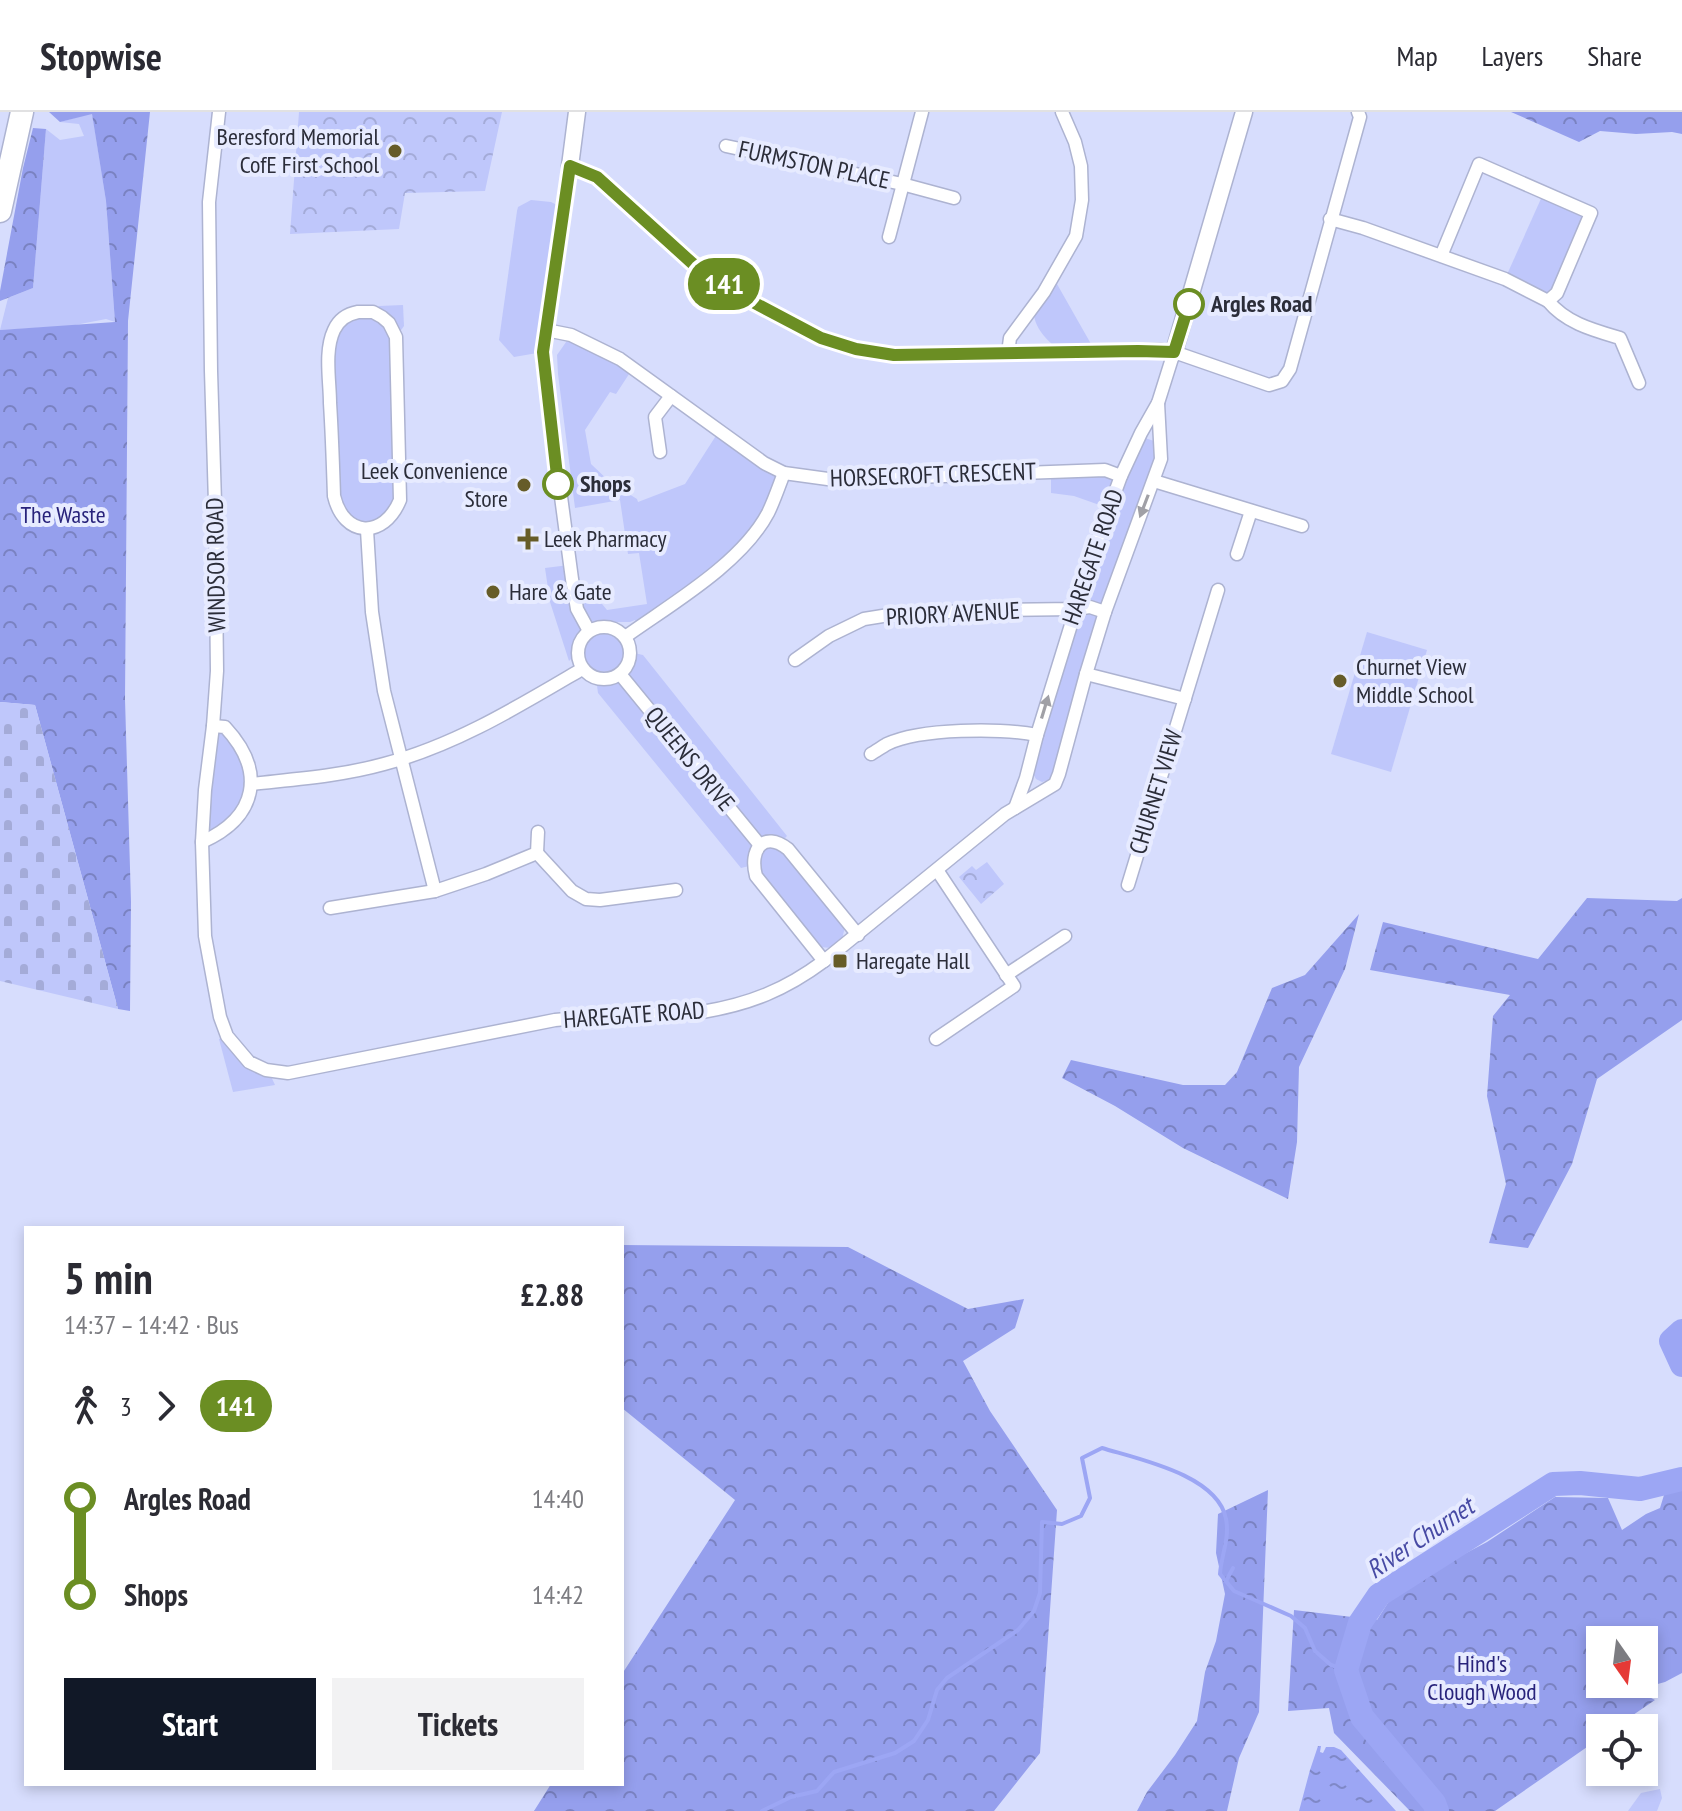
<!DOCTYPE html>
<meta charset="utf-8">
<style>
body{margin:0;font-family:"PT Sans Narrow",sans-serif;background:#f2f2f3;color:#2b2b33;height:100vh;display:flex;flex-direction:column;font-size:30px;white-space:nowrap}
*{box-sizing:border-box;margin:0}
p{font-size:26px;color:#7c7c81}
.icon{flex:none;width:44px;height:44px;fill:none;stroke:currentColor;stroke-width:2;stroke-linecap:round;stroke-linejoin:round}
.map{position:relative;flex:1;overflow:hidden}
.drawer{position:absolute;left:24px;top:1114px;width:600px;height:560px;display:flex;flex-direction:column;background:#fff;border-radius:0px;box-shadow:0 4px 12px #0003}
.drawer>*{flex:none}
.badge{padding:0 16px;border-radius:26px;font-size:28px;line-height:52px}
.needle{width:52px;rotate:166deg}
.tools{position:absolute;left:1586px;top:1514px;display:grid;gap:16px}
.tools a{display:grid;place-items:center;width:72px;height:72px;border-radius:0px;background:#fff;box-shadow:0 4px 12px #0003;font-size:40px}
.map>.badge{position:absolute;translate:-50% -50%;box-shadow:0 0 0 4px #fff}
.legs{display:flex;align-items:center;gap:12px;height:88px;padding:0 40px;font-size:26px}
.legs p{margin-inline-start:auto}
.overview{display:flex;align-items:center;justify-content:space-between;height:136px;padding:0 40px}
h1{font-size:44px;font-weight:700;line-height:60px}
.primary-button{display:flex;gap:16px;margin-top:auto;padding:16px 40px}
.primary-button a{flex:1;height:92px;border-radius:0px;background:#111827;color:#fff;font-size:32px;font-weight:700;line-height:92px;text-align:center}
.primary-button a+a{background:#f2f2f3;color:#2b2b33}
ul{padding:0 40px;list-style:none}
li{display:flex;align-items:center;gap:28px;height:96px;font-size:30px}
li i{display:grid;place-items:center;width:12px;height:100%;margin:0 10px;background:currentColor}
li i::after{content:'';width:20px;height:20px;margin:-10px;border:6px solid;border-radius:50%;background:#fff}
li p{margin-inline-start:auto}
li:first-child i{background:linear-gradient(#0000 50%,currentColor 0)}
li:last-child i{background:linear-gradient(currentColor 50%,#0000 0)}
header{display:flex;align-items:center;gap:48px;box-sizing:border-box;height:112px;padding:0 40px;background:#fff;border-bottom:2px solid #e1e1e2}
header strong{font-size:38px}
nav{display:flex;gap:44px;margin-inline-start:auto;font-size:28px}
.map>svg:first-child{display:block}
.grass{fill:#bfc7fb}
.forest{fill:url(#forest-crowns);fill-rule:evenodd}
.cemetery{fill:url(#cemetery-stones)}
.park{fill:url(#park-crowns)}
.water{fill:url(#water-ripples)}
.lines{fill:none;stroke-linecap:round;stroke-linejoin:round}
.stream{stroke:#9ca6f4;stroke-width:4}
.river{stroke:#9ca6f4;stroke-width:24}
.minor-casing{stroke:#adb3d1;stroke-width:15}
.tertiary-casing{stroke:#adb3d1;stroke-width:19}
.trunk-casing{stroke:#adb3d1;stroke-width:25}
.minor{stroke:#fff;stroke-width:12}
.tertiary{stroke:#fff;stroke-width:16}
.trunk{stroke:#fff;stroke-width:22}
.oneway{fill:#a0a0a6}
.line-1-casing{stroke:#fff;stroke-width:18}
.line-1{stroke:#6b8e23;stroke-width:12}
.poi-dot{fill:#665c28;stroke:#e7ebff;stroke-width:3}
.stop-1-dot{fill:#fff;stroke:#6b8e23;stroke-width:4}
.labels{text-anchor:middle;stroke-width:8;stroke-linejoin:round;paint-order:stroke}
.poi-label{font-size:24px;fill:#2b2d39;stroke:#e7ebff;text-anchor:start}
.street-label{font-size:24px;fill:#2b2d39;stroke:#e7ebff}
.stop-label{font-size:24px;font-weight:bold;fill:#2b2d39;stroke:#e7ebff;text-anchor:start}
.park-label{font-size:24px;fill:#28237b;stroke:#e7ebff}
.water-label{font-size:26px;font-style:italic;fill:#474aa4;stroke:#e7ebff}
</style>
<header>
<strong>Stopwise</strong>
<nav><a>Map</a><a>Layers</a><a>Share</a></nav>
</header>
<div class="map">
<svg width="1682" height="1699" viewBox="0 0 1682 1699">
<defs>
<pattern id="forest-crowns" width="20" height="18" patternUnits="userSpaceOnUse" patternTransform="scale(2)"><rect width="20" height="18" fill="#959fed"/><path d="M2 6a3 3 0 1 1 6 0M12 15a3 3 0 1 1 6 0" fill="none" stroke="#7a82c1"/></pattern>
<pattern id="cemetery-stones" width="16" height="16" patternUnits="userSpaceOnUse" patternTransform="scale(2)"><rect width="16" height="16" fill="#bfc7fb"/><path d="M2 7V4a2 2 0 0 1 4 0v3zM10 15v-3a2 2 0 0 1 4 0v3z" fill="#a4abd8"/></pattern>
<pattern id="park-crowns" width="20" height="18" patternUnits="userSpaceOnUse" patternTransform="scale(2)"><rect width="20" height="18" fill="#bfc7fb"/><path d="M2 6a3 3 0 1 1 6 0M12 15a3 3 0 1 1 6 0" fill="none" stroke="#a4abd8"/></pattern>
<pattern id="water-ripples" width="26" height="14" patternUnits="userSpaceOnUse" patternTransform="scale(2)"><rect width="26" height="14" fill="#9ca6f4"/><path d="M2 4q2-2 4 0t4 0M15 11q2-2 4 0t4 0" fill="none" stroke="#7f88c7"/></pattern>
</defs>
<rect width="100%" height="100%" fill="#d7ddfd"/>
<g class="grass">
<polygon points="92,1 106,89 115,210 106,207 70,214 0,218 8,186 33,176 46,17 60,28 84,24 79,12 60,10"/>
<polygon points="1544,80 1591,101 1548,189 1505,167"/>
<polygon points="531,88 551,90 563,96 543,240 514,245 499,228 517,99 518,95"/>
<path d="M 1053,165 L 1095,239 L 1061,240 C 1048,229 1029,213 1035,192 C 1037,183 1048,173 1053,165 Z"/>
<polygon points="403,193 404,214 396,225 373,200 379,194"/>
<path d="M 370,205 L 383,212 L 391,224 L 396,387 L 385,406 L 371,412 L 356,409 L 345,399 L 338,382 L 334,231 C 343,210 347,206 370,205 Z"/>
<polygon points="571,223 633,256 616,282 610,280 585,318 591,352 611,371 637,387 638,390 685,372 719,319 784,361 755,421 639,515 635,508 630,510 617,510 612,516 625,525 630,540 643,543 787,724 780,731 770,729 753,753 741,756 598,581 596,566 582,557 577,541 569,549 550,490 545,456 569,453 572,467 584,470 607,498 647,492 639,441 628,442 620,388 575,396 558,262 557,243"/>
<polygon points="1145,326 1154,329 1161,336 1052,667 1042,670 1036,667 1029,654 1108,396 1074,384 1051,381 1051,359 1121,363"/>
<polygon points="1367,520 1427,538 1391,660 1331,642"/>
<polygon points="213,614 225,615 248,651 243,698 202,730"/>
<polygon points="774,734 788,743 845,815 842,827 833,836 819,835 759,762 758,742 762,737"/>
<polygon points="227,924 268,958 275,973 233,980 219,927"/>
<polygon points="1660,1677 1662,1686 1657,1699 1628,1699 1641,1681"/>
</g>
<g class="forest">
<polygon points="49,0 150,0 128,209 125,587 131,790 130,899 118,897 35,593 0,590 0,218 115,210 106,89 92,2 60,10"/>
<polygon points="1511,0 1682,0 1682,22 1672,20 1636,22 1600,19 1579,30"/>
<polygon points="33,16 46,17 33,176 0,189 0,179 23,56"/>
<polygon points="1587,786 1677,789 1682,786 1682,908 1597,967 1572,1052 1528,1136 1489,1131 1506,1072 1487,984 1493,904 1510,883 1370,858 1383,810 1538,847"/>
<polygon points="1359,802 1345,857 1299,955 1297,1030 1288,1087 1183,1036 1115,994 1062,966 1071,948 1183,973 1225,973 1237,960 1272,876 1305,863"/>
<polygon points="622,1133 848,1135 968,1197 1024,1187 1015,1216 963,1249 990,1299 1057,1398 1040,1641 994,1699 534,1699 551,1672 622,1672 622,1562 735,1388 622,1296"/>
<path d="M 1682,1376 L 1682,1561 L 1665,1570 L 1636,1578 L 1655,1588 L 1614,1616 L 1600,1616 L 1600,1626 L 1495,1699 L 1410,1699 L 1334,1621 L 1329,1596 L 1288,1599 L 1294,1498 L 1377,1508 L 1391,1486 L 1430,1460 L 1487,1430 L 1555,1385 L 1608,1386 L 1622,1418 L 1646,1402 L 1660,1396 L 1664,1383 ZM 1644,1528 L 1644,1572 L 1600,1572 L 1600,1528 Z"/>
<polygon points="1268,1378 1259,1600 1239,1646 1227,1699 1137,1699 1147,1680 1175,1643 1197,1609 1205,1560 1216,1529 1225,1482 1216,1441 1218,1402"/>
</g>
<polygon class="cemetery" points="0,590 35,593 118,897 0,869"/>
<g class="park">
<polygon points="299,0 502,0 485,79 405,81 399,117 290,122"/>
<polygon points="987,750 1004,772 981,792 959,765 972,754 976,758"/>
</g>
<polygon class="water" points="1318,1634 1321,1634 1320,1640 1323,1641 1326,1635 1334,1635 1341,1638 1396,1699 1299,1699 1310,1658"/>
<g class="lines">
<g class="stream">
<polyline points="1226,1469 1233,1456"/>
<path d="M 762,1699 L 791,1685 L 817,1679 L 834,1660 L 895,1641 L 914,1629 L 928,1608 L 937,1578 L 947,1566 L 1018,1518 L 1034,1499 L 1040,1481 L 1042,1410 L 1062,1412 L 1081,1404 L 1090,1386 L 1082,1346 L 1102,1336 C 1138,1347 1218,1363 1226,1407 C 1230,1426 1221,1444 1220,1462 L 1234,1479 L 1291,1504 L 1305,1516 L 1315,1539 L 1331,1553 L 1346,1558"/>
</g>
<g class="river">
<polyline points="1682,1219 1671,1229 1682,1253"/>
<polyline points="1437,1699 1434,1691 1362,1605 1346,1558 1360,1511 1379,1483 1553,1372 1580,1371 1640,1377 1682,1367"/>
</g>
<defs>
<g id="minor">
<path d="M 219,0 L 209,90 L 211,259 L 215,391 L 217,559 L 213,614 L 205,678 L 202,730 L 205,824 L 220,905 L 227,924 L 249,950 L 266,958 L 288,961 L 555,908 L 601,904 L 702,900 C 750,892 785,878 824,849 L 1005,702 L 1055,672 L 1059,662 L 1086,562 L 1105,500 L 1161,347 L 1158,291"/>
<polyline points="726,34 902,72 954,86"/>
<polyline points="1330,107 1363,116 1505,167 1548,189 1557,181 1591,101 1479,52 1441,144"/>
<polyline points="889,125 922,0"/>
<path d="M 1548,189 C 1566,211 1593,218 1620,226 L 1639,271"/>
<path d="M 358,200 L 373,200 L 382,205 L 389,211 L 396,225 L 400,388 C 384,427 344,426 334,384 C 333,353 332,322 330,291 C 330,269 324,239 334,218 C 339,207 347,202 358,200 Z"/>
<polyline points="546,218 571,223 620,247 764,351 784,361 835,368 1105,358 1121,364"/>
<polyline points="1008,241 1010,226 1044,180 1076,124 1082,88 1081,54 1075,30 1062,0"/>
<polyline points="660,340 655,305 671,284"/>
<polyline points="1154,369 1302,414"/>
<polyline points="367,418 372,500 384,579 435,779"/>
<polyline points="1237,442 1251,399"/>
<circle cx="604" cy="541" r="26"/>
<polyline points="589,519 577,497 572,467 543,250 546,218 570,54 597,65 692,151 747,187 821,226 856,237 894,243 939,243 1160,238 1174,240 1269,273 1282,269 1290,257 1360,5 1358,0"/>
<path d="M 625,525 C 671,492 741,452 768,401 C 774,389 779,374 784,361"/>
<polyline points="795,548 829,524 864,507 889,503 988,498 1075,497 1090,495 1105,500"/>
<polyline points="620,562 759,732"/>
<polyline points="1086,562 1185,587"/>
<path d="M 871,642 C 876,639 882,635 887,632 C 921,616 1000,616 1037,623"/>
<path d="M 251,672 C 296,667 341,664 384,652 C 456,633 519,594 582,557"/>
<polyline points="1015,696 1026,666 1037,623 1095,435 1121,364 1141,321 1158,291 1174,240"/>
<path d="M 202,730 C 258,705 266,659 225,615 L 213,614"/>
<polyline points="537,741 572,779 586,787 600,788 676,778"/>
<polyline points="1128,773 1218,478"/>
<polyline points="330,796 435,779 486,762 537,741 538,720"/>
<path d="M 824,849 L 756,764 C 749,738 763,718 788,737 L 858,823"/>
<polyline points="1006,863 1065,824"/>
<polyline points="936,927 1014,874 937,758"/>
</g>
<g id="tertiary">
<polyline points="570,54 577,0"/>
<polyline points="1174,240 1244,0"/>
</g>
<polyline id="trunk" points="0,99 22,0"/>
</defs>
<use href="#minor" class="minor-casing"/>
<use href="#tertiary" class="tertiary-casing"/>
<use href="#trunk" class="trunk-casing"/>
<use href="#minor" class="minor"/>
<use href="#tertiary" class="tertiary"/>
<use href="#trunk" class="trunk"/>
</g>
<defs><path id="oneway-solid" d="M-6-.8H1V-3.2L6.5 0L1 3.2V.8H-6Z" transform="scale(2)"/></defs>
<g class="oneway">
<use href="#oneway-solid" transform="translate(1144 394) rotate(111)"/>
<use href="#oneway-solid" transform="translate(1045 595) rotate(-73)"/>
</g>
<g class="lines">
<defs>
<polyline id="line-1" points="558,372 543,240 570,54 597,65 692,151 747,187 821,226 856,237 894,243 1138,239 1174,240 1189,192"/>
</defs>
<use href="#line-1" class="line-1-casing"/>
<use href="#line-1" class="line-1"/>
</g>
<g class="poi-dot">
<circle cx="395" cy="39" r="8"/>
<circle cx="524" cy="373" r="8"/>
<path d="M524 415h8v8h8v8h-8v8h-8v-8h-8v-8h8z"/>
<circle cx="493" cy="480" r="8"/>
<circle cx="1340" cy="569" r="8"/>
<rect x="832" y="841" width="16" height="16" rx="4"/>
</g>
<g class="stop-1-dot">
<circle cx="1189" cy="192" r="14"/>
<circle cx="558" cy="372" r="14"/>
</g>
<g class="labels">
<g class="poi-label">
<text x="379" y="33" text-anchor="end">Beresford Memorial<tspan x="379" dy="28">CofE First School</tspan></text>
<text x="508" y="367" text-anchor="end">Leek Convenience<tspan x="508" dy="28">Store</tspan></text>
<text x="544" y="435">Leek Pharmacy</text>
<text x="509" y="488">Hare &amp; Gate</text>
<text x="1356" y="563">Churnet View<tspan x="1356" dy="28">Middle School</tspan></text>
<text x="856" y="857">Haregate Hall</text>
</g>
<g class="street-label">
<text transform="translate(814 53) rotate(12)" y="8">FURMSTON PLACE</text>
<text transform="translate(933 363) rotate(-2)" y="8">HORSECROFT CRESCENT</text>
<text transform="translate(1093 445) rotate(-71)" y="8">HAREGATE ROAD</text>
<text transform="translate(216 453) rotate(-91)" y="8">WINDSOR ROAD</text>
<text transform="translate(953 502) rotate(-3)" y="8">PRIORY AVENUE</text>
<text transform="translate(690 647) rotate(51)" y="8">QUEENS DRIVE</text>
<text transform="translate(1156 680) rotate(-73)" y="8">CHURNET VIEW</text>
<text transform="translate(634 903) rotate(-4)" y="8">HAREGATE ROAD</text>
</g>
<g class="stop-label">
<text x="1211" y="200">Argles Road</text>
<text x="580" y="380">Shops</text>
</g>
<g class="park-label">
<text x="63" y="411">The Waste</text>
<text x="1482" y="1560">Hind's<tspan x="1482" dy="28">Clough Wood</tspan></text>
</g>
<g class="water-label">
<text transform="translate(1420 1426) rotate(-34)" y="9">River Churnet</text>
</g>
</g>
</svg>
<div class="tools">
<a><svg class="needle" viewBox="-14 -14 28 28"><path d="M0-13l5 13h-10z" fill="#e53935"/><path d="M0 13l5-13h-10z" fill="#7c7c81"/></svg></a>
<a><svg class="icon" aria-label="locate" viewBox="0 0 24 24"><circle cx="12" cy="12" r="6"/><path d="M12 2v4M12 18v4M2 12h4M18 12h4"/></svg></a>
</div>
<b class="badge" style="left:724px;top:172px;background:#6b8e23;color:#fff">141</b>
<section class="drawer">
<div class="overview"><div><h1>5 min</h1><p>14:37 – 14:42 · Bus</p></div><b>£2.88</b></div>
<div class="legs"><svg class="icon" aria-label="walk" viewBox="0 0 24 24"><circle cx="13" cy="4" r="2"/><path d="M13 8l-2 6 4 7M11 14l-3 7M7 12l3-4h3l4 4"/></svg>3<svg class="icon" aria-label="forward" viewBox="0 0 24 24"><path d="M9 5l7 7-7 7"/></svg><b class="badge" style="background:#6b8e23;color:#fff">141</b></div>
<ul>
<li><i style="color:#6b8e23"></i><b>Argles Road</b><p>14:40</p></li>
<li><i style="color:#6b8e23"></i><b>Shops</b><p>14:42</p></li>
</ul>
<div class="primary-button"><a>Start</a><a>Tickets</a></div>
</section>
</div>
